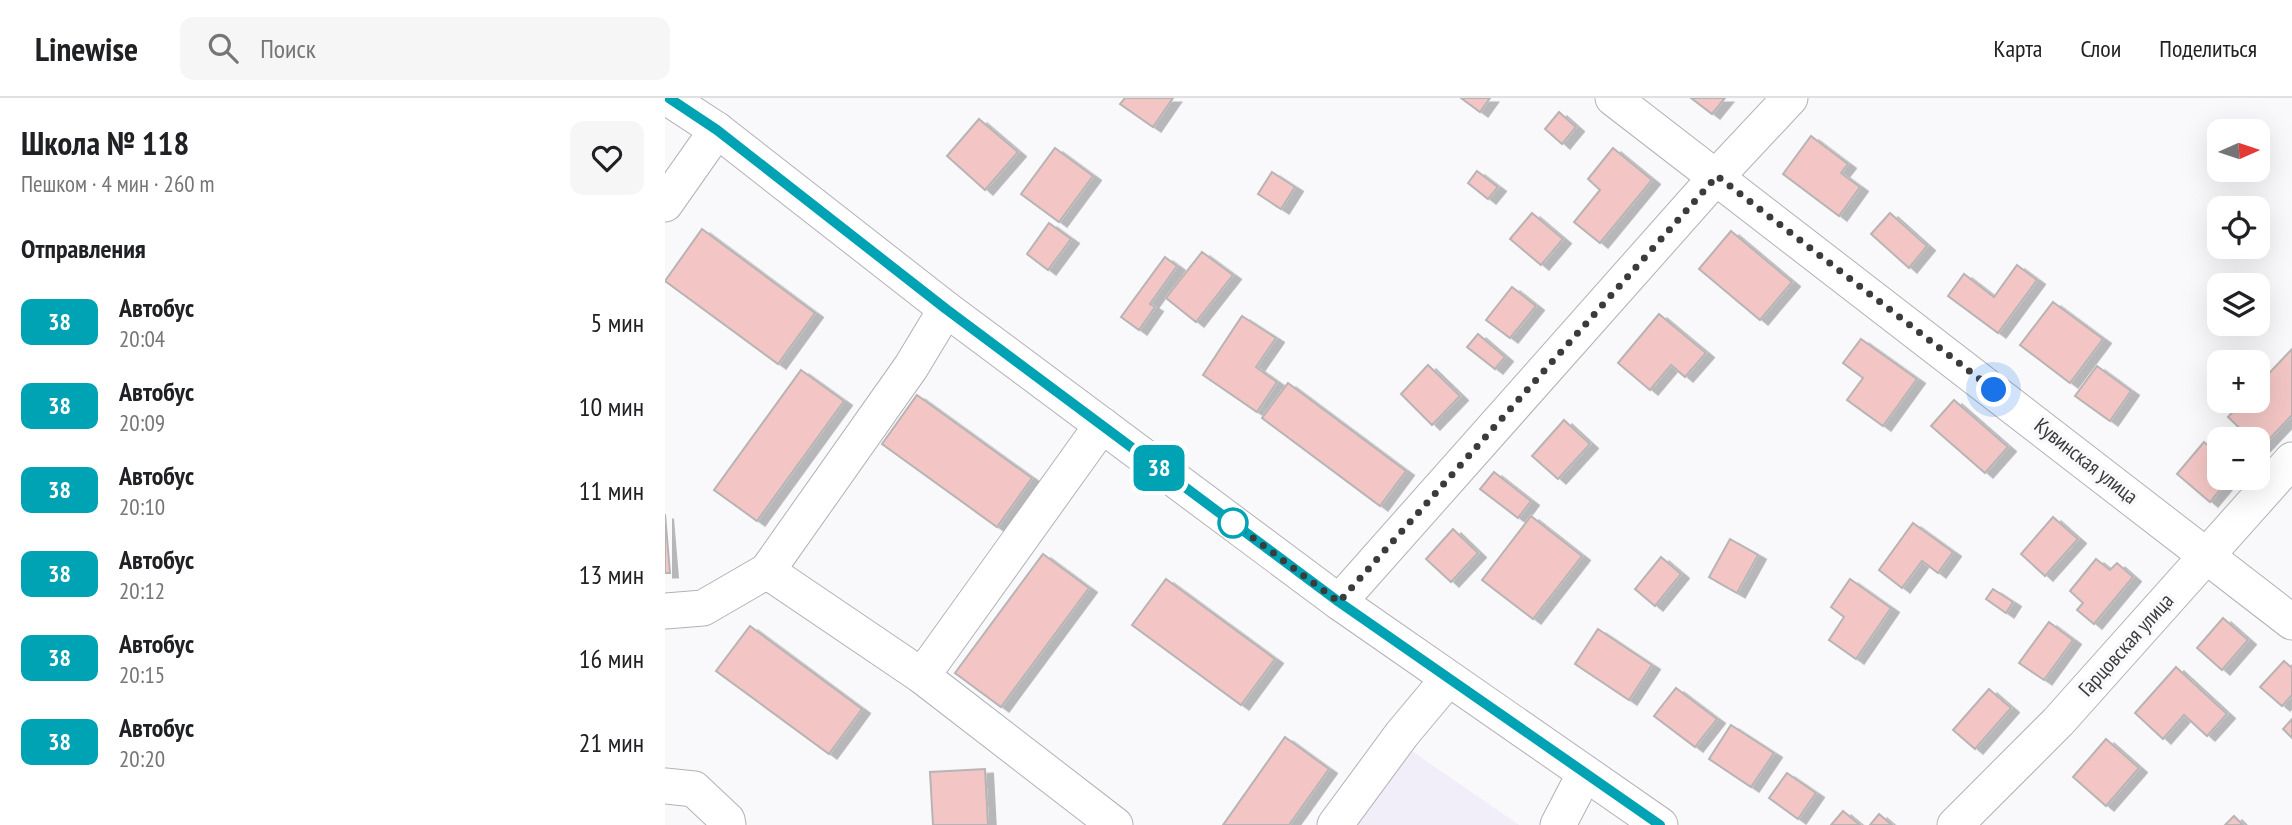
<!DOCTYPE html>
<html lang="ru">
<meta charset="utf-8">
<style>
body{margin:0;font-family:"PT Sans Narrow",sans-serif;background:#f6f6f6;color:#202124;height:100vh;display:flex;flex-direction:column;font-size:26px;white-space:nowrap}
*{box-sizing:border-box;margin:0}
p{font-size:23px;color:#757577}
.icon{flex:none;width:38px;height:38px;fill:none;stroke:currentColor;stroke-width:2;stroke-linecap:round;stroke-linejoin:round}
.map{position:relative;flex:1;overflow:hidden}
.panel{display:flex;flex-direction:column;background:#fff;width:665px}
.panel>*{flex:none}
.badge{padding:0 14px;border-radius:10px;font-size:24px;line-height:46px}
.needle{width:46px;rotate:87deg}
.buttons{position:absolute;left:1542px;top:21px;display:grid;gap:14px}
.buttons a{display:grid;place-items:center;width:63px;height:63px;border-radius:14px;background:#fff;box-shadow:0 7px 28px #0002;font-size:35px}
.you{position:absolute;width:35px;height:35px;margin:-18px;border:5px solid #fff;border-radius:50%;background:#1a73e8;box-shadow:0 0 0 10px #1a73e833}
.map>.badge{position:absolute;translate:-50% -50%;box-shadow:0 0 0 4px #fff}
h2{padding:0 21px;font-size:26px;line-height:63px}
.round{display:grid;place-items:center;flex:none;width:74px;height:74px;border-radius:14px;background:#f6f6f6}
.overview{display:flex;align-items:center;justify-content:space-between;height:119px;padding:0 21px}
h1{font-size:33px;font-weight:800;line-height:52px}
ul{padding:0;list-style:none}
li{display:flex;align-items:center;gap:21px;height:84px;padding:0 21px}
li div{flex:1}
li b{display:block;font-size:26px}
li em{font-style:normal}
li .badge{min-width:77px;font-weight:700;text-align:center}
header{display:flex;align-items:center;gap:42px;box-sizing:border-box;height:98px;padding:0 35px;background:#fff;border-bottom:2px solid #e0e0e0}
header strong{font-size:33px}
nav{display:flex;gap:38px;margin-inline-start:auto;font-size:24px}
.search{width:490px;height:63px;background:#f6f6f6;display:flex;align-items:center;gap:18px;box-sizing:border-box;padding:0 24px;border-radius:14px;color:#757577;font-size:26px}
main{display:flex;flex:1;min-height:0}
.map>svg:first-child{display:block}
.built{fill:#f1eef9}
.building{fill:#f3c6c5;stroke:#b8b4b4;stroke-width:2;filter:url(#shadow)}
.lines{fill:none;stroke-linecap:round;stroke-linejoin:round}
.minor-casing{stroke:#b2b1b5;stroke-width:37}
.minor{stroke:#fff;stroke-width:35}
.line-casing{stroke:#fff;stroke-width:16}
.line{stroke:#00a3b4;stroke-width:10}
.walk{stroke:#3b3b3c;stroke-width:7;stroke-dasharray:0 12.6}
.stop-dot{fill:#fff;stroke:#00a3b4;stroke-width:3.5}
.labels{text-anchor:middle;stroke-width:7;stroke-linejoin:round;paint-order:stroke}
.street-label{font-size:21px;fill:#3b3b3c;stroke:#f9f8fb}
</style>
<header>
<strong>Linewise</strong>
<div class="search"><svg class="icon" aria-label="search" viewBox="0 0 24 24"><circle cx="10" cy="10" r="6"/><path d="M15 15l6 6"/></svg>Поиск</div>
<nav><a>Карта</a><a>Слои</a><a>Поделиться</a></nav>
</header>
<main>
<section class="panel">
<div class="overview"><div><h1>Школа № 118</h1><p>Пешком · 4 мин · 260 m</p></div><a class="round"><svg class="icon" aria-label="heart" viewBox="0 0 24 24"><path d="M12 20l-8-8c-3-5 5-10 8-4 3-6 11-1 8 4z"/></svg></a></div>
<h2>Отправления</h2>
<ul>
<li><span class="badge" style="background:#00a3b4;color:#fff">38</span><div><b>Автобус</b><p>20:04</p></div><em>5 мин</em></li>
<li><span class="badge" style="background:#00a3b4;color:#fff">38</span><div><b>Автобус</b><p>20:09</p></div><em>10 мин</em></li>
<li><span class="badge" style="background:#00a3b4;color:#fff">38</span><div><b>Автобус</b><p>20:10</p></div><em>11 мин</em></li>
<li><span class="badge" style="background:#00a3b4;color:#fff">38</span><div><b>Автобус</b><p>20:12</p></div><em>13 мин</em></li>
<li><span class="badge" style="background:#00a3b4;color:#fff">38</span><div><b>Автобус</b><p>20:15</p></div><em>16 мин</em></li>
<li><span class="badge" style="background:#00a3b4;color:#fff">38</span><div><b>Автобус</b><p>20:20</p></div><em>21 мин</em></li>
</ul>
</section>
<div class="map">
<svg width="1627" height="727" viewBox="0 0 1627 727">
<defs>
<filter id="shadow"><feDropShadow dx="8" dy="4.5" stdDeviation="0" flood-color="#0004"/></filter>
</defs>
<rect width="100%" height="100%" fill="#f9f8fb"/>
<polygon class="built" points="741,649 854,727 685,727"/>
<g class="building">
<polygon points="460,0 508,0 488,29 455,6"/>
<polygon points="796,0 825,0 815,14"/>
<polygon points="1026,0 1060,0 1047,16"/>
<polygon points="894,14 911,29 897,46 880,31"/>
<polygon points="314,21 353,54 320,92 282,58"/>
<polygon points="1146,38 1183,66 1176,75 1195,89 1174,118 1118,76"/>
<polygon points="390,50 428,78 394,124 356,96"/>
<polygon points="948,50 987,82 935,145 909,124 935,92 923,81"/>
<polygon points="812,73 833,89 823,101 803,85"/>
<polygon points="607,74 630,89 616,111 593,96"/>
<polygon points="867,115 898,141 876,167 845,141"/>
<polygon points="1225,115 1262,148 1244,170 1206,136"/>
<polygon points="384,125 406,141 383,172 362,156"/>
<polygon points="37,131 150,215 113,266 0,183"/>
<polygon points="1066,133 1127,184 1095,222 1034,171"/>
<polygon points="537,154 568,177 531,224 501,200"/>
<polygon points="500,159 512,168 485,206 490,209 474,232 456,219"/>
<polygon points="1352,167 1372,182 1333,235 1283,198 1299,176 1329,199"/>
<polygon points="847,189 871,208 845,240 821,222"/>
<polygon points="1388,204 1438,241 1405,285 1355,247"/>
<polygon points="994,216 1041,255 1020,279 1006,267 985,292 953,265"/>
<polygon points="577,218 611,240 591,269 612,284 592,314 538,277"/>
<polygon points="813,236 840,259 830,271 802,249"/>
<polygon points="1196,241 1252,281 1218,328 1182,302 1198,280 1178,265"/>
<polygon points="1627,251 1627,317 1596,350 1592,341 1586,341 1563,319 1578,303 1592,303 1592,288"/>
<polygon points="763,267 795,298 767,327 736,296"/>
<polygon points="1432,268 1466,293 1445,323 1410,298"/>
<polygon points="136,272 179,303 92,423 49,392"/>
<polygon points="623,285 741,373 715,408 597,320"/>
<polygon points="252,297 367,380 332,429 217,346"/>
<polygon points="1289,302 1343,349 1320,375 1266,328"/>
<polygon points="899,322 925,346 893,381 867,358"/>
<polygon points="1539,344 1554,357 1554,380 1565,380 1545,404 1512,376"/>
<polygon points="829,374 866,403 853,420 815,391"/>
<polygon points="0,416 5,475 0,475"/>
<polygon points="866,418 917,458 868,521 817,482"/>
<polygon points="1388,419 1413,441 1380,478 1356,456"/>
<polygon points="1248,425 1288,454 1273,475 1257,463 1237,490 1214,472"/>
<polygon points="788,431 813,455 786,484 761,461"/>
<polygon points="1065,441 1093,457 1072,495 1044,479"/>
<polygon points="378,456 424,490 336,609 290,575"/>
<polygon points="996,459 1016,476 990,508 970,491"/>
<polygon points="1431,461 1445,472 1452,465 1468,479 1429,526 1412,512 1418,505 1405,493"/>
<polygon points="501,481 610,561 576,607 467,527"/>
<polygon points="1185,481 1226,510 1191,561 1164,542 1179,519 1166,509"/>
<polygon points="1328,491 1348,504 1341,515 1321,501"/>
<polygon points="1558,520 1583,542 1557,572 1532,550"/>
<polygon points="1384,524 1408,542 1379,582 1354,565"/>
<polygon points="85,528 197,611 164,656 51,573"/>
<polygon points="933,531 987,567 964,602 910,566"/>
<polygon points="1619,563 1627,570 1627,597 1617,608 1595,589"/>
<polygon points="1511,569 1562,616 1542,638 1519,617 1498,641 1470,615"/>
<polygon points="1011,590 1052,621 1030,649 989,618"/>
<polygon points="1324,591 1346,610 1310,651 1288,632"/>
<polygon points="1627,621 1627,640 1618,631"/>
<polygon points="1066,627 1109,655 1086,689 1044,661"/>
<polygon points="620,639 664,671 624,727 558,727"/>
<polygon points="1441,641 1474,670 1441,708 1408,679"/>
<polygon points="320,671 323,727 268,727 265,674"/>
<polygon points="1122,675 1151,695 1133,721 1104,700"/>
<polygon points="1178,713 1195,727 1166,727"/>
<polygon points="1214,716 1227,727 1205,727"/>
<polygon points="1569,718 1578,727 1560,727"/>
</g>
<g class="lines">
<defs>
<g id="minor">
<polyline points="3,0 52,32 281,211 674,504 995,727"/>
<polyline points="948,0 1627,524"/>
<polyline points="0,106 52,32"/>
<polyline points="281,211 246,269 102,473 257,578 437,327"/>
<polyline points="674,504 1052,78 1125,0"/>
<polyline points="0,513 38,510 102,473"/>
<polyline points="257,578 450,727"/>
<polyline points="0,688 29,691 62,722 63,727"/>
<polyline points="670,727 737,636 783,581"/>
<polyline points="893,727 920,675"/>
<polyline points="1290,727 1393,624 1627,362"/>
</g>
</defs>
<use href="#minor" class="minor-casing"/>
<use href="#minor" class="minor"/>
</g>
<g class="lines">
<defs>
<polyline id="line" points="4,0 52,32 281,211 674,504 995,727"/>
</defs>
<use href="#line" class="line-casing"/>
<use href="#line" class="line"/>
<polyline class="walk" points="568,425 674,504 1052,78 1329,292"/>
</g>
<circle class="stop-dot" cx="568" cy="425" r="14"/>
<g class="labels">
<g class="street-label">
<text transform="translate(1421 363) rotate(38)" y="7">Кувинская улица</text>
<text transform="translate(1461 547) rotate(-48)" y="7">Гарцовская улица</text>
</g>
</g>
</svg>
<div class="buttons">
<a><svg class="needle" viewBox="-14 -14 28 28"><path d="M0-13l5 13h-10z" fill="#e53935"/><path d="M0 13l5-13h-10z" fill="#757577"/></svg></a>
<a><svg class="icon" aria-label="locate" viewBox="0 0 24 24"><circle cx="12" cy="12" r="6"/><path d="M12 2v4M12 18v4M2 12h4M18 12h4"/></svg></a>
<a><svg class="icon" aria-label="layers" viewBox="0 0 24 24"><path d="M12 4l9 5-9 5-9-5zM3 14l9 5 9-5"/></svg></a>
<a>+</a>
<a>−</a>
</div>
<div class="you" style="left:1329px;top:292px"></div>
<b class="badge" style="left:494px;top:370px;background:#00a3b4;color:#fff">38</b>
</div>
</main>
